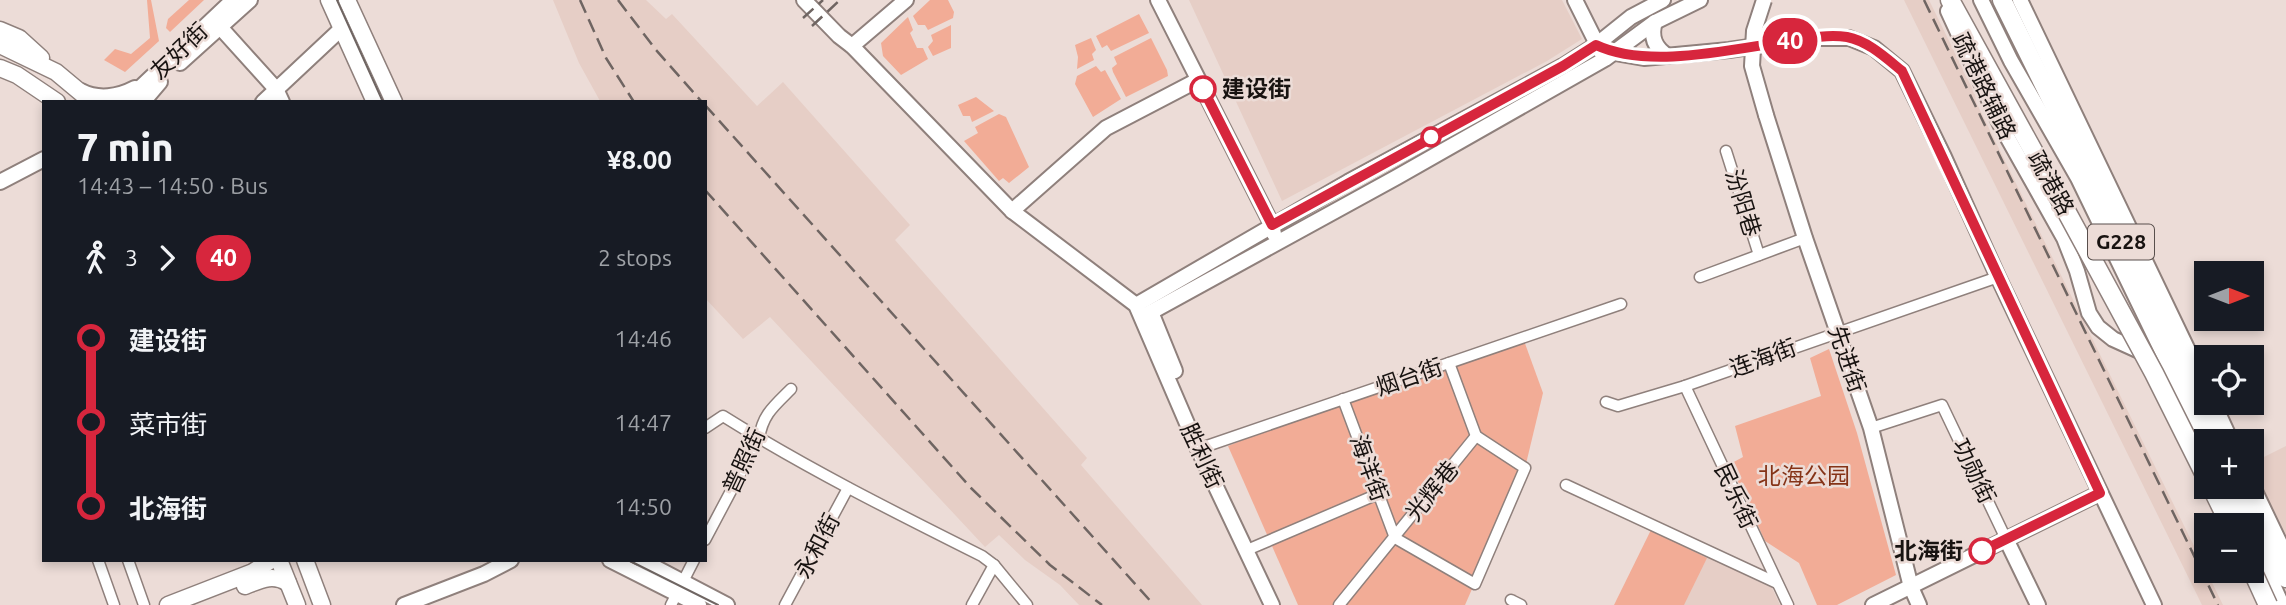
<!DOCTYPE html>
<meta charset="utf-8">
<style>
body{margin:0;font-family:Ubuntu,"Noto Sans SC",sans-serif;background:#20242c;color:#f1f3f6;height:100vh;display:flex;flex-direction:column;font-size:26px;white-space:nowrap}
*{box-sizing:border-box;margin:0}
p{font-size:23px;color:#9ea1a6}
.icon{flex:none;width:38px;height:38px;fill:none;stroke:currentColor;stroke-width:2;stroke-linecap:round;stroke-linejoin:round}
.map{position:relative;flex:1;overflow:hidden}
.sheet{position:absolute;left:42px;top:100px;width:665px;height:462px;display:flex;flex-direction:column;background:#171b24;border-radius:0px;box-shadow:0 4px 10px #0003}
.sheet>*{flex:none}
.badge{padding:0 14px;border-radius:23px;font-size:24px;line-height:46px}
.needle{width:46px;rotate:90deg}
.fabs{position:absolute;left:2194px;top:261px;display:grid;gap:14px}
.fabs a{display:grid;place-items:center;width:70px;height:70px;border-radius:0px;background:#171b24;box-shadow:0 4px 10px #0003;font-size:35px}
.map>.badge{position:absolute;translate:-50% -50%;box-shadow:0 0 0 4px #fff}
.legs{display:flex;align-items:center;gap:10px;height:77px;padding:0 35px;font-size:23px}
.legs p{margin-inline-start:auto}
.overview{display:flex;align-items:center;justify-content:space-between;height:119px;padding:0 35px}
h1{font-size:38px;font-weight:800;line-height:52px}
ul{padding:0 35px;list-style:none}
li{display:flex;align-items:center;gap:24px;height:84px;font-size:26px}
li i{display:grid;place-items:center;width:10px;height:100%;margin:0 9px;background:currentColor}
li i::after{content:'';width:18px;height:18px;margin:-9px;border:5px solid;border-radius:50%;background:#171b24}
li p{margin-inline-start:auto}
li:first-child i{background:linear-gradient(#0000 50%,currentColor 0)}
li:last-child i{background:linear-gradient(currentColor 50%,#0000 0)}
.map>svg:first-child{display:block}
.built{fill:#e6cec6}
.green{fill:#f2ac96}
.lines{fill:none;stroke-linecap:round;stroke-linejoin:round}
.street-casing{stroke:#8f807c;stroke-width:13}
.secondary-casing{stroke:#8f807c;stroke-width:18}
.primary-casing{stroke:#8f807c;stroke-width:19}
.highway-casing{stroke:#8f807c;stroke-width:21}
.street{stroke:#fff;stroke-width:10}
.secondary{stroke:#fff;stroke-width:14}
.primary{stroke:#fff;stroke-width:16}
.highway{stroke:#fff;stroke-width:18}
.tram{stroke:#6f6562;stroke-width:2}
.rail{stroke:#6f6562;stroke-width:2.5;stroke-dasharray:14 7;stroke-linecap:butt}
.secondary-bridge-casing{stroke:#8f807c;stroke-width:18;stroke-linecap:butt}
.highway-bridge-casing{stroke:#8f807c;stroke-width:21;stroke-linecap:butt}
.secondary-bridge{stroke:#fff;stroke-width:14}
.highway-bridge{stroke:#fff;stroke-width:18}
.line-1-casing{stroke:#fff;stroke-width:16}
.line-1{stroke:#d7263d;stroke-width:10}
.stop-1-dot{fill:#fff;stroke:#d7263d;stroke-width:3.5}
.labels{text-anchor:middle;stroke-width:5;stroke-linejoin:round;paint-order:stroke}
.shield{fill:#ecdcd7;stroke:#584f4c;stroke-width:2}
.shield-label{font-size:21px;font-weight:bold;fill:#181311}
.street-label{font-size:23px;fill:#181311;stroke:#ecdcd7}
.stop-label{font-size:23px;font-weight:bold;fill:#181311;stroke:#ecdcd7;text-anchor:start}
.park-label{font-size:23px;fill:#853317;stroke:#ecdcd7}
</style>
<div class="map">
<svg width="2286" height="605" viewBox="0 0 2286 605">
<rect width="100%" height="100%" fill="#ecdcd7"/>
<g class="built">
<polygon points="553,0 646,0 666,19 672,14 757,106 783,82 910,225 895,240 1087,458 1081,465 1202,605 1079,605 1060,585 1025,560 999,535 985,547 770,317 743,339 705,298 705,102 600,101 579,63"/>
<polygon points="1189,0 1562,0 1582,39 1547,61 1282,201"/>
<polygon points="1904,0 1929,0 1975,94 1976,102 2223,605 2202,605"/>
<polygon points="2286,446 2286,535 2252,466 2252,463"/>
<polygon points="1651,530 1772,588 1780,605 1615,605"/>
</g>
<g class="green">
<polygon points="147,0 151,0 159,41 125,72 104,60 115,49 131,54 150,38"/>
<polygon points="189,0 204,0 170,32 166,28 168,19"/>
<polygon points="930,0 948,0 954,12 953,18 928,30 925,25 918,25 913,16"/>
<polygon points="1139,14 1149,33 1111,51 1107,45 1102,48 1096,36"/>
<polygon points="908,17 913,30 910,33 917,48 923,48 928,59 901,75 883,56 881,43"/>
<polygon points="951,25 951,48 933,56 928,47 933,41 931,35"/>
<polygon points="1091,38 1096,50 1092,54 1094,60 1077,69 1078,57 1075,45"/>
<polygon points="1151,38 1167,70 1168,76 1126,97 1113,72 1112,68 1117,64 1114,57"/>
<polygon points="1096,66 1101,72 1105,70 1121,99 1093,117 1075,84 1077,76"/>
<polygon points="976,97 994,111 972,122 970,116 963,116 958,105"/>
<polygon points="999,114 1006,117 1029,167 1009,183 1003,178 999,181 964,141 978,133 975,127"/>
<polygon points="1523,338 1543,393 1525,468 1465,605 1298,605 1228,446 1343,399"/>
<polygon points="1829,349 1857,433 1896,575 1837,605 1817,605 1799,563 1765,541 1730,464 1743,457 1735,426 1821,396 1810,358"/>
<polygon points="1651,530 1707,558 1684,605 1614,605"/>
</g>
<g class="lines">
<defs>
<g id="street">
<polyline points="1726,151 1759,255"/>
<polyline points="1700,277 1805,238"/>
<polyline points="1449,363 1476,436"/>
<polyline points="1685,386 1788,605"/>
<polyline points="1343,399 1395,538 1475,584 1525,468 1476,436"/>
<polyline points="1606,402 1618,406 1685,386 1998,277"/>
<path d="M 705,428 L 723,416 C 806,468 894,512 982,556 L 994,565 L 1027,605"/>
<polyline points="1871,428 1942,405 2006,539"/>
<polyline points="1198,449 1621,304"/>
<polyline points="1566,485 1777,583"/>
<path d="M 705,540 L 759,438 C 763,414 774,406 791,389"/>
<polyline points="1247,550 1378,494"/>
<polyline points="98,560 114,605"/>
<polyline points="128,560 144,605"/>
<polyline points="1511,600 1521,605"/>
<polyline points="671,605 694,560"/>
<polyline points="785,605 848,488"/>
<polyline points="972,605 994,565"/>
<polyline points="1339,605 1476,436"/>
</g>
<g id="secondary">
<polyline points="804,0 839,36 852,46 1012,211 1136,305 1198,449 1272,605"/>
<polyline points="1158,0 1272,225 1274,234"/>
<polyline points="1575,0 1601,52"/>
<polyline points="1981,0 2011,61 2078,178 2207,444"/>
<polyline points="2020,0 2207,390"/>
<polyline points="1948,11 2000,124 2064,238 2077,271 2089,313 2098,327 2113,339 2146,354"/>
<path d="M 1655,22 C 1650,37 1655,48 1668,56"/>
<polyline points="220,27 276,89 282,102"/>
<polyline points="1596,45 1615,53 1644,58 1729,50 1813,38 1849,38 1874,48 1902,71 1944,157 1998,277 2154,605"/>
<polyline points="852,46 906,0"/>
<polyline points="180,63 250,0"/>
<path d="M 81,91 C 98,100 118,97 135,88"/>
<polyline points="125,102 233,0"/>
<polyline points="143,102 160,82"/>
<polyline points="263,102 341,29"/>
<polyline points="1766,115 1805,238 1871,428 1911,587 1919,605"/>
<polyline points="0,182 44,159"/>
<polyline points="1012,211 1106,128 1198,80"/>
<polyline points="1136,305 1348,182 1563,66 1596,45 1631,17 1663,0"/>
<polyline points="1151,312 1175,371"/>
<polyline points="1142,317 1397,177 1605,59 1655,22 1700,0"/>
<polyline points="2213,402 2231,441"/>
<polyline points="2252,485 2286,556"/>
<polyline points="2227,486 2246,525"/>
<polyline points="2252,538 2282,605"/>
<polyline points="2006,539 2038,605"/>
<polyline points="610,560 699,605"/>
<polyline points="641,560 727,605"/>
<polyline points="404,605 484,574 511,560"/>
<polyline points="1873,605 2100,493"/>
</g>
<g id="primary">
<polyline points="329,0 375,102"/>
<polyline points="347,0 394,102"/>
<polyline points="0,30 19,38 41,58"/>
<polyline points="0,45 56,72 92,102"/>
<polyline points="0,68 17,75 57,102"/>
<polyline points="279,560 297,605"/>
<polyline points="305,560 322,605"/>
<path d="M 245,586 C 260,580 273,573 288,583"/>
<polyline points="168,605 253,572 271,560"/>
</g>
<g id="highway">
<polyline points="1950,0 2057,194"/>
<polyline points="2002,0 2220,441"/>
<polyline points="2211,486 2230,525"/>
<polyline points="2243,486 2286,578"/>
</g>
</defs>
<use href="#street" class="street-casing"/>
<use href="#secondary" class="secondary-casing"/>
<use href="#primary" class="primary-casing"/>
<use href="#highway" class="highway-casing"/>
<use href="#street" class="street"/>
<use href="#secondary" class="secondary"/>
<use href="#primary" class="primary"/>
<use href="#highway" class="highway"/>
<g class="tram">
<polyline points="337,0 383,102"/>
<polyline points="628,560 718,605"/>
</g>
<g class="rail">
<polyline points="580,0 606,58 634,102"/>
<polyline points="618,0 656,50 702,102"/>
<polyline points="1924,0 2218,605"/>
<polyline points="803,18 823,0"/>
<polyline points="812,26 840,0"/>
<polyline points="705,105 1154,605"/>
<polyline points="705,190 971,488 1050,565 1102,605"/>
</g>
<defs>
<polyline id="secondary-bridge" points="1764,0 1754,31 1752,66 1766,115"/>
<g id="highway-bridge">
<polyline points="2057,194 2154,373 2207,479"/>
<polyline points="2252,570 2268,605"/>
</g>
</defs>
<use href="#secondary-bridge" class="secondary-bridge-casing"/>
<use href="#highway-bridge" class="highway-bridge-casing"/>
<use href="#secondary-bridge" class="secondary-bridge"/>
<use href="#highway-bridge" class="highway-bridge"/>
</g>
<g class="lines">
<defs>
<path id="line-1" d="M 1203,89 L 1272,225 L 1563,66 L 1596,45 C 1647,69 1728,50 1783,42 C 1803,39 1826,34 1847,37 C 1868,41 1886,58 1902,71 L 2100,493 L 1982,551"/>
</defs>
<use href="#line-1" class="line-1-casing"/>
<use href="#line-1" class="line-1"/>
</g>
<g class="stop-1-dot">
<circle cx="1203" cy="89" r="12"/>
<circle cx="1431" cy="137" r="9"/>
<circle cx="1982" cy="551" r="12"/>
</g>
<g class="labels">
<rect class="shield" x="2088" y="224.5" width="66" height="35" rx="5"/>
<g class="shield-label">
<text x="2121" y="249">G228</text>
</g>
<g class="street-label">
<text transform="translate(179 51) rotate(-44)" y="8">友好街</text>
<text transform="translate(1984 86) rotate(64)" y="8">疏港路辅路</text>
<text transform="translate(2051 183) rotate(61)" y="8">疏港路</text>
<text transform="translate(1743 203) rotate(73)" y="8">汾阳巷</text>
<text transform="translate(1763 358) rotate(-20)" y="8">连海街</text>
<text transform="translate(1847 359) rotate(71)" y="8">先进街</text>
<text transform="translate(1409 377) rotate(-19)" y="8">烟台街</text>
<text transform="translate(1202 456) rotate(65)" y="8">胜利街</text>
<text transform="translate(744 461) rotate(-65)" y="8">普照街</text>
<text transform="translate(1369 468) rotate(70)" y="8">海洋街</text>
<text transform="translate(1974 471) rotate(64)" y="8">功勋街</text>
<text transform="translate(1432 491) rotate(-51)" y="8">光辉巷</text>
<text transform="translate(1736 496) rotate(65)" y="8">民乐街</text>
<text transform="translate(817 546) rotate(-62)" y="8">永和街</text>
</g>
<g class="stop-label">
<text x="1222" y="97">建设街</text>
<text x="1963" y="559" text-anchor="end">北海街</text>
</g>
<g class="park-label">
<text x="1804" y="484">北海公园</text>
</g>
</g>
</svg>
<div class="fabs">
<a><svg class="needle" viewBox="-14 -14 28 28"><path d="M0-13l5 13h-10z" fill="#e53935"/><path d="M0 13l5-13h-10z" fill="#9ea1a6"/></svg></a>
<a><svg class="icon" aria-label="locate" viewBox="0 0 24 24"><circle cx="12" cy="12" r="6"/><path d="M12 2v4M12 18v4M2 12h4M18 12h4"/></svg></a>
<a>+</a>
<a>−</a>
</div>
<b class="badge" style="left:1790px;top:41px;background:#d7263d;color:#fff">40</b>
<section class="sheet">
<div class="overview"><div><h1>7 min</h1><p>14:43 – 14:50 · Bus</p></div><b>¥8.00</b></div>
<div class="legs"><svg class="icon" aria-label="walk" viewBox="0 0 24 24"><circle cx="13" cy="4" r="2"/><path d="M13 8l-2 6 4 7M11 14l-3 7M7 12l3-4h3l4 4"/></svg>3<svg class="icon" aria-label="forward" viewBox="0 0 24 24"><path d="M9 5l7 7-7 7"/></svg><b class="badge" style="background:#d7263d;color:#fff">40</b><p>2 stops</p></div>
<ul>
<li><i style="color:#d7263d"></i><b>建设街</b><p>14:46</p></li>
<li><i style="color:#d7263d"></i><span>菜市街</span><p>14:47</p></li>
<li><i style="color:#d7263d"></i><b>北海街</b><p>14:50</p></li>
</ul>
</section>
</div>
